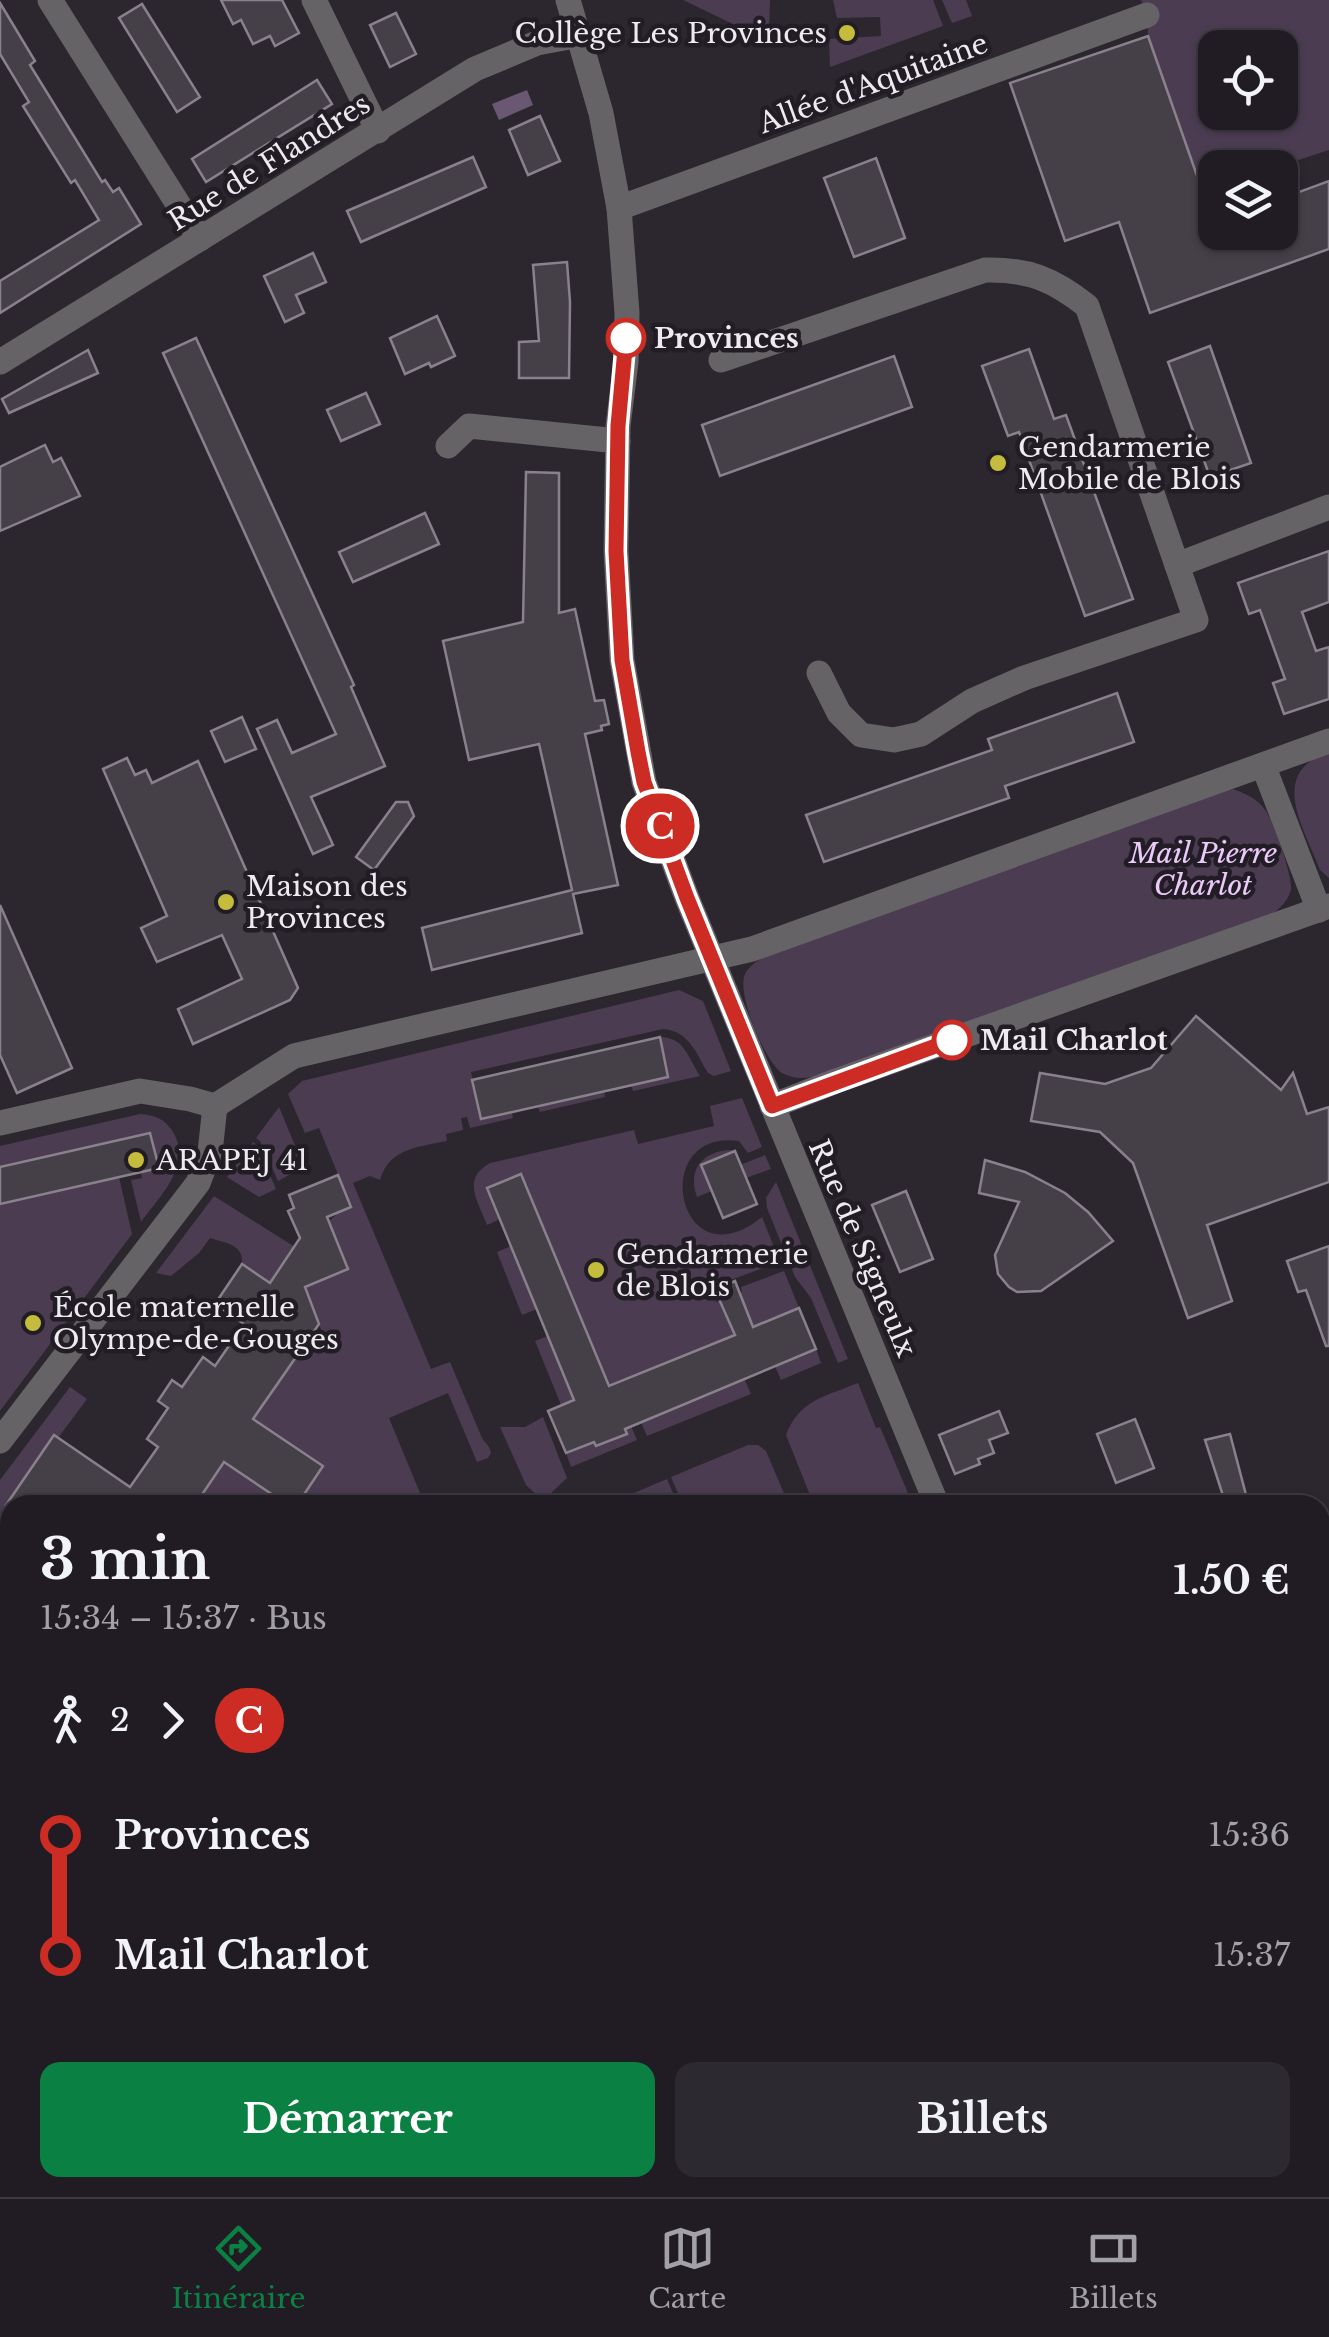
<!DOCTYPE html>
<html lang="fr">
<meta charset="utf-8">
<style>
body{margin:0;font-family:"Libre Baskerville",serif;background:#2d2930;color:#f1f3f6;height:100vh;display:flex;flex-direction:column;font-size:38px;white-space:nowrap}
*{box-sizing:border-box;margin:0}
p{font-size:32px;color:#a2a1a6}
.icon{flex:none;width:55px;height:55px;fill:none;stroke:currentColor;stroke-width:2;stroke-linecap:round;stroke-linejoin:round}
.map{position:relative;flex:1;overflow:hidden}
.details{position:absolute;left:0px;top:1495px;width:1330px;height:702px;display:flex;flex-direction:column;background:#211c23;border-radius:30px 30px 0 0;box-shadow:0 2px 8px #0004,0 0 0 2px #3e3a41}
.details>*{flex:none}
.badge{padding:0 20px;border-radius:32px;font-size:35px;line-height:65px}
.controls{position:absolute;left:1198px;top:30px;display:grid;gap:20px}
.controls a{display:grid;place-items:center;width:100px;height:100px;border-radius:20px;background:#211c23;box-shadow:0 2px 8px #0004,0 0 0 2px #3e3a41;font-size:50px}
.map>.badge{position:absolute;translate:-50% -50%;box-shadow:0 0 0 5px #fff}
.legs{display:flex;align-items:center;gap:15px;height:110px;padding:0 40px;font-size:32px}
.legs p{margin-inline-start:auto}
.head{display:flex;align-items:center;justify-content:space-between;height:170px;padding:0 40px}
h1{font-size:55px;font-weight:800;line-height:75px}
.button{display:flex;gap:20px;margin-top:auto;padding:20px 40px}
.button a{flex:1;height:115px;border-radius:20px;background:#0b8043;color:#fff;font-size:40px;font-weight:800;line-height:115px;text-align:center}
.button a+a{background:#2d2930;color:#f1f3f6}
ul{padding:0 40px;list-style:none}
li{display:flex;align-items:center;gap:35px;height:120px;font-size:38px}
li i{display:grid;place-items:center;width:15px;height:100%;margin:0 12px;background:currentColor}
li i::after{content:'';width:25px;height:25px;margin:-12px;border:8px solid;border-radius:50%;background:#211c23}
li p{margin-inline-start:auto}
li:first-child i{background:linear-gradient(#0000 50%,currentColor 0)}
li:last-child i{background:linear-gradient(currentColor 50%,#0000 0)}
.dock{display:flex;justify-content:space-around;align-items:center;height:140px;border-top:2px solid #3e3a41;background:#211c23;font-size:28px;color:#a2a1a6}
.dock a{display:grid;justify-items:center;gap:5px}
.dock .active{color:#0b8043}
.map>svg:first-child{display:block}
.green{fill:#4b3c52;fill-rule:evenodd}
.water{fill:#6a5873}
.building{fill:#453f48;stroke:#89828c;stroke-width:2.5}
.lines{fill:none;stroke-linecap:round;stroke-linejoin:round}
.street{stroke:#666367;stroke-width:25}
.primary{stroke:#a39ca6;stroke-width:25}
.line-1-casing{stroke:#fff;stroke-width:22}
.line-1{stroke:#cc2c24;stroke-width:15}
.poi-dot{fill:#c5bc3d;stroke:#221d25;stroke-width:4}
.stop-1-dot{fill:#fff;stroke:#cc2c24;stroke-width:5}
.labels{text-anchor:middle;stroke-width:9;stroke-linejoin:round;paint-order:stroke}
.poi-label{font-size:28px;fill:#eeeaf0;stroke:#221d25;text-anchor:start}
.street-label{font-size:28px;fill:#eeeaf0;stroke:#221d25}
.stop-label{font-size:28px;font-weight:bold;fill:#eeeaf0;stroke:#221d25;text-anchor:start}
.park-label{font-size:28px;font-style:italic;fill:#ebc9fb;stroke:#221d25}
</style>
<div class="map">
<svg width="1329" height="2197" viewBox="0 0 1329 2197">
<rect width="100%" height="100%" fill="#2c262f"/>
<g class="green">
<polygon points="683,0 770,0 769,33 733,24"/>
<polygon points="833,0 933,0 943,26 830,67 829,39 881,36 880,17 837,18"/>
<polygon points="942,0 966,0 972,16 952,23"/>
<path d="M 1141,0 L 1329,0 L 1329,150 L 1277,167 L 1215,168 L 1215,189 L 1203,193 L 1148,36 L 1147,15 ZM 1215,48 L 1280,48 L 1280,112 L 1215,112 Z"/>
<path d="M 1329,752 L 1329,878 L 1320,870 C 1304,827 1267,773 1329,752 Z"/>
<path d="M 1233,789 C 1246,794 1257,798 1266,811 C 1273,821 1293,877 1291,889 C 1289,900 1280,908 1272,915 L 820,1076 C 806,1078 795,1080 782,1073 C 765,1062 736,993 745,974 C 751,962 765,957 776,951 L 1207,796 Z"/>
<path d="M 679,990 L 703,1001 L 731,1071 L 714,1076 L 708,1073 C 696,1053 689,1031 663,1029 L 471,1072 L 481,1119 L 512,1112 L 513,1118 L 470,1128 L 467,1117 L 461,1118 L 463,1130 L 446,1134 L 447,1141 C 419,1147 389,1148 380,1180 L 370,1176 L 353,1183 L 431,1369 L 450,1362 L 482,1438 L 489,1447 L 491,1453 L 488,1458 L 477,1462 L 448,1393 L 389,1418 L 425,1505 L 297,1505 L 323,1466 L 234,1405 L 272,1391 L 312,1334 L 326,1342 L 306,1291 L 270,1283 L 242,1264 C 244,1244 225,1243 210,1238 L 199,1253 L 171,1276 L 156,1273 L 214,1196 L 311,1257 L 320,1280 L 348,1269 L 329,1221 L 336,1215 L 338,1206 L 349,1201 L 319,1128 L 305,1133 L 288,1094 L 302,1081 Z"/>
<path d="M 660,1037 C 684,1037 688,1057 700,1076 L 633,1091 L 631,1085 L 668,1077 Z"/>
<polygon points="604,1091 605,1097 540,1112 538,1106"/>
<path d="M 742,1098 L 762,1147 L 748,1153 L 739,1141 C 647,1128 677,1286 762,1217 L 780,1262 L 711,1287 L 716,1302 L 742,1292 L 741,1287 L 784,1271 L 799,1308 L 609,1386 L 522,1174 L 487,1188 L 500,1219 L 487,1225 C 478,1201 461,1179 490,1163 L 634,1130 L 638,1144 L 714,1126 L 710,1106 Z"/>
<polygon points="279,1107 304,1167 278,1181 260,1141 256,1138"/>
<path d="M 140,1114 C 155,1115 165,1119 173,1132 C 193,1165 160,1196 141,1222 L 131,1180 L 142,1178 L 141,1172 L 159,1168 L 150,1133 L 111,1142 L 132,1234 L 0,1411 L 0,1204 L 108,1178 L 100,1144 L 0,1167 L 0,1146 Z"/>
<polygon points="253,1142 257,1145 276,1189 259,1197 227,1177"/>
<path d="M 729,1150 L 735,1151 L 712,1191 L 697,1197 C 687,1170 702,1152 729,1150 Z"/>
<polygon points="765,1155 771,1169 746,1178 740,1165"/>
<polygon points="776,1182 848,1359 838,1363 811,1298 795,1277 767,1208 766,1198"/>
<polygon points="511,1246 537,1309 522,1315 497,1252"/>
<polygon points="548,1336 574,1400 561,1405 535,1341"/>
<polygon points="816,1349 821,1363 781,1380 775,1366"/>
<polygon points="744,1378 751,1394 647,1436 641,1422"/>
<path d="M 858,1383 L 876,1428 L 880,1427 L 913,1505 L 814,1505 L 786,1435 C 799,1400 826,1396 858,1383 Z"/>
<polygon points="70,1387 87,1399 58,1438 54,1436 0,1514 0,1480"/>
<polygon points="543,1417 567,1478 552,1492 545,1503 526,1485 500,1427 525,1427"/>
<polygon points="631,1426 637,1440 571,1467 566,1453 594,1442 596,1446 626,1434 625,1429"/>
<polygon points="748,1445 758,1445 766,1451 789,1505 683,1505 671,1477"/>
<polygon points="203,1448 288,1505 195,1505"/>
<polygon points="667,1479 678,1505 606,1505"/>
<polygon points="0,1758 10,1761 10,1799 0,1806"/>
<polygon points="449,2188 593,2188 573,2197 459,2197"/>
</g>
<polygon class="water" points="527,90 533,105 499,120 492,104"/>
<g class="building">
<polygon points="221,0 282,0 299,33 275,46 270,36 253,44 241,20 233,24"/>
<polygon points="0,3 35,61 30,65 102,182 105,180 113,192 119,188 141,224 0,313 0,281 99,220 75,180 71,183 23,106 29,102 0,54"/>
<polygon points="142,4 200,97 177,112 119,18"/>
<polygon points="396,13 416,54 390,67 370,25"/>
<polygon points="1148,36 1215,227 1215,232 1280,232 1280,199 1329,181 1329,249 1150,313 1119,222 1065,241 1010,83"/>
<polygon points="317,80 332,104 206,182 192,159"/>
<polygon points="540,116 560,161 528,175 509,130"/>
<polygon points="473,157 486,187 361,242 347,211"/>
<polygon points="876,158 905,238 854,257 824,178"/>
<polygon points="313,253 326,282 296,295 304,313 285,322 264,276"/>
<polygon points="567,262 570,302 569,378 519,378 519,342 539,341 533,265"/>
<polygon points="437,316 455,356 431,367 429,363 405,374 390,338"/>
<polygon points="196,338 354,685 351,687 385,766 311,797 333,845 313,854 257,729 277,720 292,753 336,734 163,353"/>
<polygon points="1210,346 1251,463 1210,477 1168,362"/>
<polygon points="1029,349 1054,419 1066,415 1133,599 1085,616 1019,432 1008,436 982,366"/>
<polygon points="88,350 98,373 9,413 2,399"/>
<polygon points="894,356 912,407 720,476 702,425"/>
<polygon points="366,393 380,424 341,441 327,410"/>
<polygon points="45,445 53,462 61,458 80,496 0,531 0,467"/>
<polygon points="526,472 559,473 559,613 575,609 595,701 604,700 609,724 601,726 602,730 585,734 618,885 573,894 582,933 432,970 422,928 572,890 539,744 469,760 443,641 523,622"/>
<polygon points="425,513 439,544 353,582 339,552"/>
<polygon points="1329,551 1329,602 1302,612 1316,651 1329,647 1329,699 1284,714 1273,683 1285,679 1260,610 1249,614 1238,583"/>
<polygon points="1117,693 1134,742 1005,786 1009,798 824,862 806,815 992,750 988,739"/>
<polygon points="242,717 256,749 225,762 211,731"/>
<polygon points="127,758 135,775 146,770 152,783 198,761 298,988 290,1000 193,1044 178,1009 242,979 222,935 157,962 141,928 167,916 103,769"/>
<polygon points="396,802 408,802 414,816 374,870 356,857"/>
<polygon points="0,905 72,1068 17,1093 0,1055"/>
<polygon points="1196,1016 1281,1090 1293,1073 1307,1114 1329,1107 1329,1182 1207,1225 1232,1301 1188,1318 1133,1163 1100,1132 1031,1121 1040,1073 1105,1084 1151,1068"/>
<polygon points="660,1037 668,1077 481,1119 472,1080"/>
<polygon points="150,1133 159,1168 0,1204 0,1167"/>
<polygon points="735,1151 757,1204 723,1218 701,1165"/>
<polygon points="985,1160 1025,1172 1065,1193 1088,1212 1113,1241 1041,1291 1017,1292 1009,1287 998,1274 995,1255 1019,1202 979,1193"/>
<polygon points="521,1174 609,1386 735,1335 715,1290 735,1281 753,1327 799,1308 816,1349 625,1429 627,1434 596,1446 594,1442 566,1453 548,1411 574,1400 487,1188"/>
<polygon points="338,1175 351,1207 327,1217 348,1269 305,1287 319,1324 253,1419 323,1466 297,1505 288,1505 224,1462 195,1505 6,1505 54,1435 130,1487 158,1447 147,1439 168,1408 158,1401 172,1380 182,1387 203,1357 215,1366 244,1324 215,1304 242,1264 270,1283 300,1238 288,1211 294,1208 289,1195"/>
<polygon points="906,1191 933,1259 900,1272 872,1205"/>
<polygon points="1329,1246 1329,1346 1326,1346 1306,1290 1298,1292 1287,1261"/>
<polygon points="999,1411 1008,1433 989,1440 994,1453 978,1459 980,1464 955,1474 939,1435"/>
<polygon points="1135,1419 1154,1468 1116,1483 1097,1434"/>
<polygon points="1230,1434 1245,1491 1248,1505 1226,1505 1205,1440"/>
</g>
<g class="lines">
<g class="street">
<polyline points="50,0 200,239"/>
<polyline points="314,0 378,131"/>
<polyline points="568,0 601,113 619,208 627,313 626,362 618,426 616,551 622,660 644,782 687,898 937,1505"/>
<polyline points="619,208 1147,15"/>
<path d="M 721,360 L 985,270 C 1028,269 1053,279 1087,306 L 1196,620 L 1024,678 L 972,701 L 921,734 L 894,740 L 861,735 L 839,713 L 819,673"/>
<polyline points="0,362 475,69 537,43 580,35"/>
<polyline points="448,446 469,426 618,441"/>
<polyline points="1177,565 1329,507"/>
<polyline points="1263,765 1319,910"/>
<polyline points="772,1106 836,1081 1329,906"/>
<polyline points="0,1123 140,1091 190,1099 215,1106 294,1056 752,949 1329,741"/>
<polyline points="0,1441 198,1183 210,1152 215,1106"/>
<polyline points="1320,1621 1329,1621"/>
<polyline points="0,1861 10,1857"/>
<polyline points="0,2087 10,2120"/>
<polyline points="30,2188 33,2197"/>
</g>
<g class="primary">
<polyline points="1320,2015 1329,2012"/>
<polyline points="874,2197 898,2188"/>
</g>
</g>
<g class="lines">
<defs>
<polyline id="line-1" points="626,338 618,426 616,551 622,660 638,752 644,782 687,898 772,1106 952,1040"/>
</defs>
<use href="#line-1" class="line-1-casing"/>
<use href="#line-1" class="line-1"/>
</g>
<g class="poi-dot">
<circle cx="847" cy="33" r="10"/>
<circle cx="998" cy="463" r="10"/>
<circle cx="226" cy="902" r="10"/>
<circle cx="136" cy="1160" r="10"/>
<circle cx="596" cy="1270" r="10"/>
<circle cx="33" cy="1323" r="10"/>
</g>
<g class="stop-1-dot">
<circle cx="626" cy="338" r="18"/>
<circle cx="952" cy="1040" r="18"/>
</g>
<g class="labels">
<g class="poi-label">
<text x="827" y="43" text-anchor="end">Collège Les Provinces</text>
<text x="1018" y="457">Gendarmerie<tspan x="1018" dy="32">Mobile de Blois</tspan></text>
<text x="246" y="896">Maison des<tspan x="246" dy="32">Provinces</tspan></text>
<text x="156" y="1170">ARAPEJ 41</text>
<text x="616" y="1264">Gendarmerie<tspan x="616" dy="32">de Blois</tspan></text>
<text x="53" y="1317">École maternelle<tspan x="53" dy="32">Olympe-de-Gouges</tspan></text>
</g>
<g class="street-label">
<text transform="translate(873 83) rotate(-20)" y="10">Allée d'Aquitaine</text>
<text transform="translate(269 162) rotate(-32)" y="10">Rue de Flandres</text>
<text transform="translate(863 1248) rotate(67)" y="10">Rue de Signeulx</text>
</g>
<g class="stop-label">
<text x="654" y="348">Provinces</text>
<text x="980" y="1050">Mail Charlot</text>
</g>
<g class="park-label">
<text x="1203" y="863">Mail Pierre<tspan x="1203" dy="32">Charlot</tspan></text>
</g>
</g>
</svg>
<div class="controls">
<a><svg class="icon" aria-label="locate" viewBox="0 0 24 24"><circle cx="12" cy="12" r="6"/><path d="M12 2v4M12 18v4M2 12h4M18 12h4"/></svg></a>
<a><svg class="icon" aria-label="layers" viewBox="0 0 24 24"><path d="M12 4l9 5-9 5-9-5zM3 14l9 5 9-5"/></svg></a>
</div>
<b class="badge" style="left:660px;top:826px;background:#cc2c24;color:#fff">C</b>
<section class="details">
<div class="head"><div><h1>3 min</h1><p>15:34 – 15:37 · Bus</p></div><b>1.50 €</b></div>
<div class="legs"><svg class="icon" aria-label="walk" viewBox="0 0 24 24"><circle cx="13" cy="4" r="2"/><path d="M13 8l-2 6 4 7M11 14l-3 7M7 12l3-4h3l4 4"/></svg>2<svg class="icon" aria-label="forward" viewBox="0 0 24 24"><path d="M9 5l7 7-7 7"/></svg><b class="badge" style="background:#cc2c24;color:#fff">C</b></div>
<ul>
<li><i style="color:#cc2c24"></i><b>Provinces</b><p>15:36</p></li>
<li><i style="color:#cc2c24"></i><b>Mail Charlot</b><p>15:37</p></li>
</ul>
<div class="button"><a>Démarrer</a><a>Billets</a></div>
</section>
</div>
<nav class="dock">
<a class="active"><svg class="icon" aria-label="directions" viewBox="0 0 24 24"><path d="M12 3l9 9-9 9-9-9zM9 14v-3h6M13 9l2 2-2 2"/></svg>Itinéraire</a>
<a><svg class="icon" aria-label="map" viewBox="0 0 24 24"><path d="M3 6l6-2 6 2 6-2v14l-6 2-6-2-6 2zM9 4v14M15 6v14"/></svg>Carte</a>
<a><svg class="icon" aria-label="tickets" viewBox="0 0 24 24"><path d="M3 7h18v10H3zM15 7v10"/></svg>Billets</a>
</nav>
